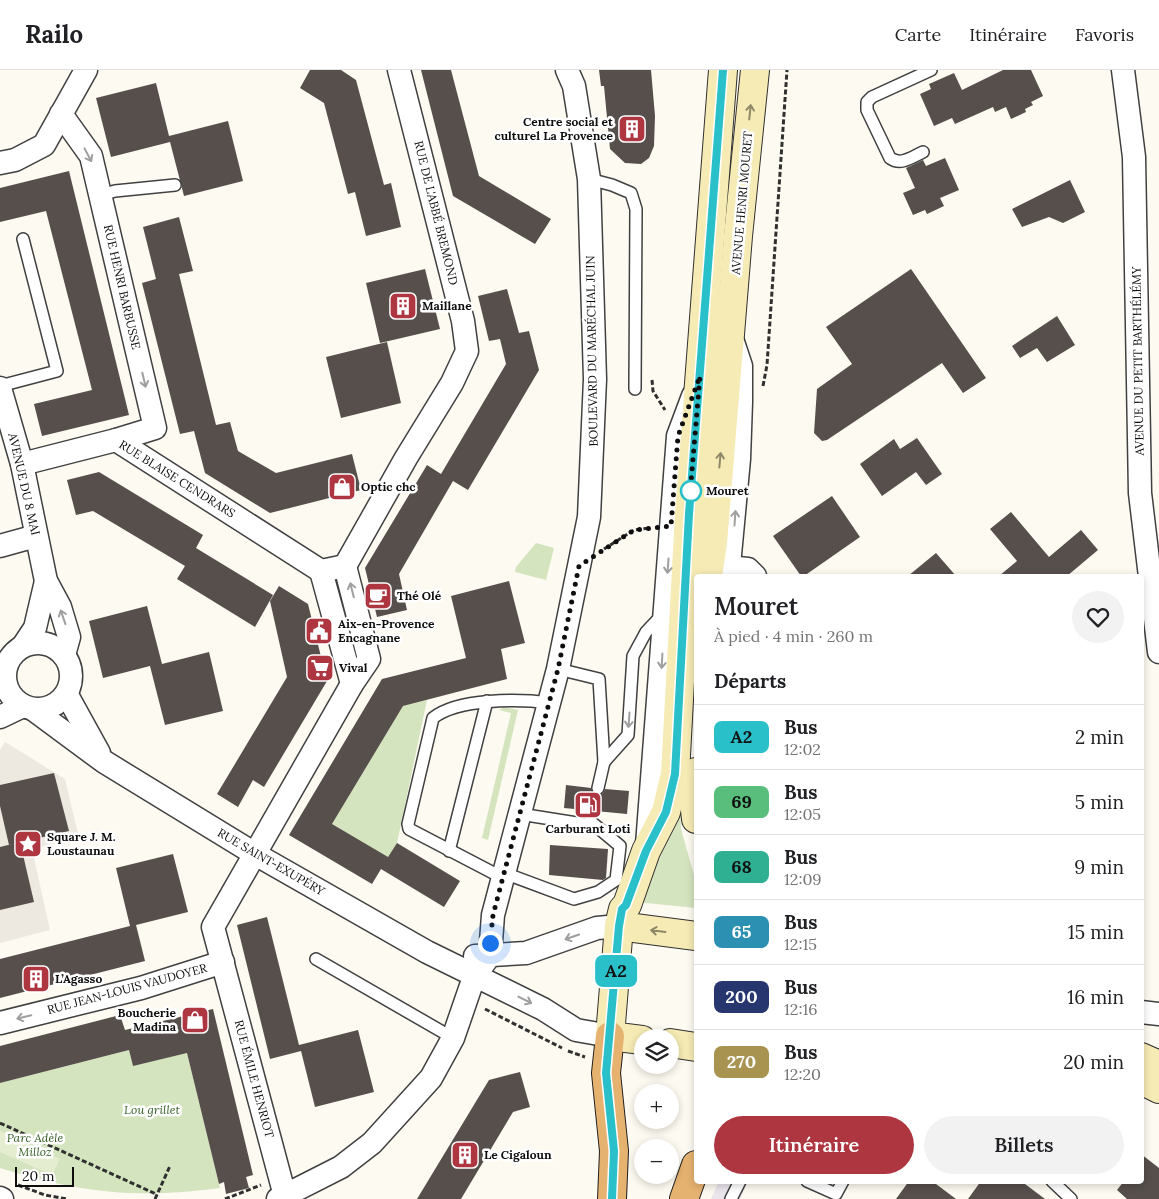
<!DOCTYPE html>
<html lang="fr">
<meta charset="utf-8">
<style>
body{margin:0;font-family:Lora,serif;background:#f2f2f2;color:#202124;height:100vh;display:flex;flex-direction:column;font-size:19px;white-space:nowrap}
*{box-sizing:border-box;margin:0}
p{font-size:16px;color:#757577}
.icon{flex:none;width:28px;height:28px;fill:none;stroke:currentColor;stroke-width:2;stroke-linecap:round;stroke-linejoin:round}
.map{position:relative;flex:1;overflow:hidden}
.sheet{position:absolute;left:694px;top:504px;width:450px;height:610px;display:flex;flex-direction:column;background:#fff;border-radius:5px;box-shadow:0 2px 8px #0003}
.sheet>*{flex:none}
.badge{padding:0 10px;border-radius:8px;font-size:18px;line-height:32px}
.fabs{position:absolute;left:634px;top:959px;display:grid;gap:10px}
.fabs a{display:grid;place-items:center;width:45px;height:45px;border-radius:50%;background:#fff;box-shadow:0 2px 8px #0003;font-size:25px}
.scale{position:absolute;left:15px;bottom:12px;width:59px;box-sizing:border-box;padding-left:5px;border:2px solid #0e0e0e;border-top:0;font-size:14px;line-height:18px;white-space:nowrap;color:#0e0e0e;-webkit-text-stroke:4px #fff;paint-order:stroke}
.you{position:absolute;width:25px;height:25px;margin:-12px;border:4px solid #fff;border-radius:50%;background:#1a73e8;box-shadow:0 0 0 8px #1a73e833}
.map>.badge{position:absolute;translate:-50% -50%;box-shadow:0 0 0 2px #fff}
h2{padding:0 20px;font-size:19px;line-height:45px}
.round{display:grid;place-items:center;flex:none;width:52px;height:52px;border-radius:26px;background:#f2f2f2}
.overview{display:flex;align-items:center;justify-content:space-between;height:85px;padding:0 20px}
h1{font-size:24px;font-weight:600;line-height:38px}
.action{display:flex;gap:10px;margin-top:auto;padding:10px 20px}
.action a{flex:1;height:58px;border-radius:30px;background:#ae3641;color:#fff;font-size:20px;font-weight:600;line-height:58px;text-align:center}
.action a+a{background:#f2f2f2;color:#202124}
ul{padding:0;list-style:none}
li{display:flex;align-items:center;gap:15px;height:65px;padding:0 20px;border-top:1px solid #e0e0e0}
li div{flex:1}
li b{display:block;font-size:19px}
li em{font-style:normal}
li .badge{min-width:55px;font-weight:700;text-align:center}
header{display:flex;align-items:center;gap:30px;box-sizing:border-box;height:70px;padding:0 25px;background:#fff;border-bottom:1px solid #e0e0e0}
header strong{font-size:24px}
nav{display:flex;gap:28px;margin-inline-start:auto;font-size:18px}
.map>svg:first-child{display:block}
.industrial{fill:#eae4ec}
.green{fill:#d4e4be}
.pitch{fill:#e4edcf}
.plaza{fill:#ede9e0}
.building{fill:#564f4c}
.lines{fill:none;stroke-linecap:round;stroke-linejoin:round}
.service-casing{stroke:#414141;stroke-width:14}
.minor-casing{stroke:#414141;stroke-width:25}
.secondary-casing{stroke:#303030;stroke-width:30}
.trunk-casing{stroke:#1f1f1f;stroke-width:30}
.path{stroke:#303030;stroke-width:3;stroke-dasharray:5 2.5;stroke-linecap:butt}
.service{stroke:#fff;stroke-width:11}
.minor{stroke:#fff;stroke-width:22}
.secondary{stroke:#f6ebb4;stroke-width:28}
.trunk{stroke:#e6b270;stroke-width:28}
.oneway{stroke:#8e8869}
.oneway2{stroke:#9f9f9f}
.line-casing{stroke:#fff;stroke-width:11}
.line{stroke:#2ac0c9;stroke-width:8}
.walk{stroke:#0e0e0e;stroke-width:5;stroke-dasharray:0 9}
.stop-dot{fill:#fff;stroke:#2ac0c9;stroke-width:2.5}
.labels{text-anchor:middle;stroke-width:5;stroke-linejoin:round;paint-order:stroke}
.poi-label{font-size:12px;font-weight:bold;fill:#0e0e0e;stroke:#fff;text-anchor:start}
.street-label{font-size:12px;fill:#0e0e0e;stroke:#fff}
.stop-label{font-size:12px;font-weight:bold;fill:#0e0e0e;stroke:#fff;text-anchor:start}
.park-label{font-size:12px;font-style:italic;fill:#345f26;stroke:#fff}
</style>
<header>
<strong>Railo</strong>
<nav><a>Carte</a><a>Itinéraire</a><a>Favoris</a></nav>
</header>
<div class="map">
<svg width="1159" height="1129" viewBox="0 0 1159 1129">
<rect width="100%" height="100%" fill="#fdfaf1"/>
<polygon class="industrial" points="719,1111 748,1111 740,1129 711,1129"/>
<g class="green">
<polygon points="536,473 554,478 546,510 515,502 516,497"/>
<polygon points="427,630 397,773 388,788 332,754 403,636"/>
<polygon points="504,637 518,640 488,770 482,768 511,643 499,640"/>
<polygon points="680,726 681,759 696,812 696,838 636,832"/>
<path d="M 129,980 L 133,995 L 187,983 L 220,1118 C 137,1129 79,1123 0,1098 L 0,1013 Z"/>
</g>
<polygon class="pitch" points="0,1061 60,1089 52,1105 0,1082"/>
<polygon class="plaza" points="5,672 65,709 79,768 32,779 50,860 0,873 0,680"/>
<g class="building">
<polygon points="310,0 341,0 356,10 384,115 391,113 401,157 366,166 355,122 348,124 324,33 300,18"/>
<polygon points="421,0 451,0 479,106 551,149 535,174 453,126"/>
<polygon points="599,0 651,0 655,46 654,76 649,88 641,94 625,93 610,79 604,16 601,16"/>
<polygon points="1003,0 1031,0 1043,26 1031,32 1033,35 1025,39 1026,42 1011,49 1006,37 995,42 993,37 955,54 952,48 934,56 920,24 931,19 929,14 954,3 962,20"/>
<polygon points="156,13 169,66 228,51 243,111 184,126 169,68 170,72 111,87 96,28"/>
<polygon points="945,88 959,120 940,128 944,136 927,144 925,140 913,145 903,123 915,118 906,98 923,90 926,96"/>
<polygon points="69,101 129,345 42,366 34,334 92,320 46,141 0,152 0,118"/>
<polygon points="1070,110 1085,142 1063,153 1049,147 1022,157 1012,139"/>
<polygon points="179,147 193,201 179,204 216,355 230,352 238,381 276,403 352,384 361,420 270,443 205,403 194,361 180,364 142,213 156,209 143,157"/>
<polygon points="425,199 440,259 380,273 366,213"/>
<polygon points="911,199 986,308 963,323 942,293 827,370 822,371 814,363 817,319 852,294 826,257"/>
<polygon points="507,219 519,263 529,261 539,300 468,420 453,411 399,504 407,540 377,547 365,498 427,395 441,404 506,294 500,269 489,271 478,226"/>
<polygon points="1057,246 1075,275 1047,292 1037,278 1020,288 1012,276"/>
<polygon points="387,272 401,333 341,348 326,287"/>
<polygon points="917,368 942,404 926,415 916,402 882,426 860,394 894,369 900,379"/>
<polygon points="99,402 203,465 196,478 273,525 255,557 177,509 185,496 93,441 76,445 67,410"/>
<polygon points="832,426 860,467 804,506 801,506 773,466"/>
<polygon points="1011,442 1049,487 1081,460 1098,480 1067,506 999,506 1017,491 990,459"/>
<polygon points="936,483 956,506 908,506"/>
<polygon points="509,511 525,573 501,579 507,609 403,636 332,754 388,787 381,798 397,773 460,811 444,837 381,799 372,814 289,765 382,609 466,588 451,526"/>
<polygon points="279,516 308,534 327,611 264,717 253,710 238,737 217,724 287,607 270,531"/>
<polygon points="147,536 162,594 209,582 223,641 165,655 150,596 103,608 89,551"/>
<polygon points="54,703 69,761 9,775 0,736 0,715"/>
<polygon points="566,715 591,718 593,723 597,725 603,723 605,719 629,721 627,744 564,738"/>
<polygon points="20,772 34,832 0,840 0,777"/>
<polygon points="550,775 608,779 606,808 603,810 549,805"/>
<polygon points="173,784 188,842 136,855 145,891 0,928 0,889 130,856 116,798"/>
<polygon points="267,847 299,975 358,960 374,1022 315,1037 301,981 270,989 237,855"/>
<polygon points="213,939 253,1105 246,1107 249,1118 226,1124 224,1112 219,1114 187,983 133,996 129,980 0,1013 0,976 120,945 125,960"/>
<polygon points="520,1002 530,1037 513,1042 461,1129 417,1129 489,1010"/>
<polygon points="1141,1084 1159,1098 1159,1129 1127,1129 1117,1120 1124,1111 1141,1111"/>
<polygon points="909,1111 932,1111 956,1129 896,1129"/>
<polygon points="981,1111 1021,1111 1045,1129 968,1129"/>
</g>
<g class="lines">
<defs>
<g id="service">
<path d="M 923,82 C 912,87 901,96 890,88 L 867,40 L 867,32 L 872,27 L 931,0"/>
<polyline points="589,109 612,115 631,123 636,139 635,319"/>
<polyline points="101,125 115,121 175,115"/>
<polyline points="0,316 57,301 23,169"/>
<polyline points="558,599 599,609 604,692 598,718"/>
<polyline points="604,692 628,665 633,586 646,562 663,544"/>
<polyline points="520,744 583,754"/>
<polyline points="449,781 487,631"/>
<polyline points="504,803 574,829 598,822 616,810 620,776 590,751"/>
<path d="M 503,808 L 409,759 L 408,754 L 433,648 C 458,628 519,629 550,633"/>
<polyline points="316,889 453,968"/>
<polyline points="807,1111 836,1124 843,1111"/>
<polyline points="1052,1111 1071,1129"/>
<polyline points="731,1129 740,1111"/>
</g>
<g id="minor">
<polyline points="1123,0 1134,87 1140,423 1159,582"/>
<polyline points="61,44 91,86 155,358 116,370"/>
<polyline points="0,93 15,90 44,75 86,0"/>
<polyline points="0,318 22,394 46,511 60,537 69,567 64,585"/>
<polyline points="22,394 116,370 321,501 345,496"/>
<polyline points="0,476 36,466"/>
<polyline points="345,496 406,388 452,313 467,281 463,251 399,0"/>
<polyline points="717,496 748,499 755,506"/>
<polyline points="321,501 352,614"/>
<polyline points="728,506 739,389 741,332 741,296 732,269"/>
<circle cx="38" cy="606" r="33"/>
<polyline points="23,576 35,558 46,511"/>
<polyline points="67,625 99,683"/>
<polyline points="34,640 103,691 255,784 427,882 543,939 576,960 610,966"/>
<polyline points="0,647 23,636"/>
<polyline points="647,775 678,366 693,326"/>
<polyline points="475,886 526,883 597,858 619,856"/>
<polyline points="1141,942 1159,944"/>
<polyline points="0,953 141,918 223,892"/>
<polyline points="285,1126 213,857 352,614 369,589 345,496"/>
<polyline points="0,1128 2,1129"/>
<polyline points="278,1129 341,1097 372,1073 431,1008 453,968 474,907 490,885 493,845 558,599 589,447 595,309 589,109 574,16 567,0"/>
</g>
<g id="secondary">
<polyline points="708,506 713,473 738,166 755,0"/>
<polyline points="696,702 694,731 696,749"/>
<polyline points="619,856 696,866"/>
<polyline points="642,970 610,966 619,856 623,839 627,835 646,781 666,742 675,704 689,444 723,0"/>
<polyline points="670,973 696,977"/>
<polyline points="1141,987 1159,995"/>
<polyline points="1141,1010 1159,1019"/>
</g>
<g id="trunk">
<polyline points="610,966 606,1003 614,1081 612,1129"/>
<polyline points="684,1129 696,1095"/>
</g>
</defs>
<use href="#service" class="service-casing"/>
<use href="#minor" class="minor-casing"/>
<use href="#secondary" class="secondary-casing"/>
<use href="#trunk" class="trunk-casing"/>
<g class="path">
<polyline points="652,310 653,321 665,340"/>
<polyline points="763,316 767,295 787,0"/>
<polyline points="604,479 634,460 650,458"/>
<polyline points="485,939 562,978"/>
<polyline points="568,981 585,987"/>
<polyline points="0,1053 156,1124"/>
<polyline points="18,1115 45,1125 67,1129"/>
<polyline points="155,1129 170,1096"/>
<polyline points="225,1129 261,1115"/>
</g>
<use href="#service" class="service"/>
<use href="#minor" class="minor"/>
<use href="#secondary" class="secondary"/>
<use href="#trunk" class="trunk"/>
</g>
<defs><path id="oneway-shaft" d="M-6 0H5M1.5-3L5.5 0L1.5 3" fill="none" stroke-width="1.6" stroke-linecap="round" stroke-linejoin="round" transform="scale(1.25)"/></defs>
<g class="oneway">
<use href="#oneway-shaft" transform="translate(750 42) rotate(-84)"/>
<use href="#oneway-shaft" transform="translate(720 390) rotate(-85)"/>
<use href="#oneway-shaft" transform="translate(658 861) rotate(-173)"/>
</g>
<g class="oneway2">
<use href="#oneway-shaft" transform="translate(88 85) rotate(62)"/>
<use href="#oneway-shaft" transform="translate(144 310) rotate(77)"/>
<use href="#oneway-shaft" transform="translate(735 448) rotate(-86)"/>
<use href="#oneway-shaft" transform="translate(668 496) rotate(94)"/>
<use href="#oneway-shaft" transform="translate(352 520) rotate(-104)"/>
<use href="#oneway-shaft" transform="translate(63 547) rotate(-109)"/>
<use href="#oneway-shaft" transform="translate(662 591) rotate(93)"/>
<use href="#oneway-shaft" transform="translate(629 650) rotate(94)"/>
<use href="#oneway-shaft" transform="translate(572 867) rotate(161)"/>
<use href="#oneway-shaft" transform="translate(525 930) rotate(26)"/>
<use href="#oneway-shaft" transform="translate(24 947) rotate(166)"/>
</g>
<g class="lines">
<defs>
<polyline id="line" points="612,1129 614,1081 606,1003 619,856 622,839 626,835 646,781 666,742 675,704 689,444 723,0"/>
</defs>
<use href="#line" class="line-casing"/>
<use href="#line" class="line"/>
<polyline class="walk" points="490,873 493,845 558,599 579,496 634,460 671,456 678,366 700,306 690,424 691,421"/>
</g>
<defs>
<symbol id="building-square" viewBox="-11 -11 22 22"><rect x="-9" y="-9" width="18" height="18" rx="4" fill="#ae3641" stroke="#fff"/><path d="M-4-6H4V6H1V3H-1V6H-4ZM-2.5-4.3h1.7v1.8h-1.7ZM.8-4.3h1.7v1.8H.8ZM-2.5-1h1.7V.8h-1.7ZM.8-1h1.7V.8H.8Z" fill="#fff"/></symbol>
<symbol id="shop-square" viewBox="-11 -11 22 22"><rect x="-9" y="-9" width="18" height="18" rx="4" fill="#ae3641" stroke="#fff"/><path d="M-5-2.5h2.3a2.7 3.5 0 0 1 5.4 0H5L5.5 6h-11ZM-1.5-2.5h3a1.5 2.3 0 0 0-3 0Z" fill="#fff"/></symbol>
<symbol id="cafe-square" viewBox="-11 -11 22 22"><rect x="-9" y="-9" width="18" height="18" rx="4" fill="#ae3641" stroke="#fff"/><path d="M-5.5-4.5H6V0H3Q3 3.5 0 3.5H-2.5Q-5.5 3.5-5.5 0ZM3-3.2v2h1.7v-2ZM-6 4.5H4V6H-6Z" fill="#fff"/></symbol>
<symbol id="civic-square" viewBox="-11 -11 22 22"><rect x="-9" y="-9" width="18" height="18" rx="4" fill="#ae3641" stroke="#fff"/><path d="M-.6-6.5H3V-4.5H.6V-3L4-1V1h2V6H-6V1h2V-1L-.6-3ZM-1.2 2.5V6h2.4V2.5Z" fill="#fff"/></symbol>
<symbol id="supermarket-square" viewBox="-11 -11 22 22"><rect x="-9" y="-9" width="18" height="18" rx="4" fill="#ae3641" stroke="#fff"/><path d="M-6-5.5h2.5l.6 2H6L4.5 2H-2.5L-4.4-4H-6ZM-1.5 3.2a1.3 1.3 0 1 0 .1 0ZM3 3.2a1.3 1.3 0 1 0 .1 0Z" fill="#fff"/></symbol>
<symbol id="fuel-square" viewBox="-11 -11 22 22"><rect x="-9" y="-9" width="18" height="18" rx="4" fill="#ae3641" stroke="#fff"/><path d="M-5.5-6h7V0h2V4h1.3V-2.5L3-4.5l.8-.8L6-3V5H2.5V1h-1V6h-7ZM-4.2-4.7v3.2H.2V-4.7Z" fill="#fff"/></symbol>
<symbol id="sight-square" viewBox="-11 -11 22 22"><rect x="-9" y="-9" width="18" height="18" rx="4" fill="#ae3641" stroke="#fff"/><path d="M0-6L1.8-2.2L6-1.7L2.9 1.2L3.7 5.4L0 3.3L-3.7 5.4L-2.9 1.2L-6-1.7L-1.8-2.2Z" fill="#fff"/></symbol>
</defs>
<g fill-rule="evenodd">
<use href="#building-square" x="616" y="43" width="32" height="32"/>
<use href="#building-square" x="387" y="220" width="32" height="32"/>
<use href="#shop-square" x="326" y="401" width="32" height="32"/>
<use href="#cafe-square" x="362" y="510" width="32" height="32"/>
<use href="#civic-square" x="303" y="545" width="32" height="32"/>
<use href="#supermarket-square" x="304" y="582" width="32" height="32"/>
<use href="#fuel-square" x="572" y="719" width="32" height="32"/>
<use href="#sight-square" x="12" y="758" width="32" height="32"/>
<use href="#building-square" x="20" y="893" width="32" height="32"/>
<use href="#shop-square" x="179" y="934" width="32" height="32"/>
<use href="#building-square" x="449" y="1069" width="32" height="32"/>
</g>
<circle class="stop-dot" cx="691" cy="421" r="10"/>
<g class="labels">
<g class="poi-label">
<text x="613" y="56" text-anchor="end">Centre social et<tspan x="613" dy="14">culturel La Provence</tspan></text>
<text x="422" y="240">Maillane</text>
<text x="361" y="421">Optic chc</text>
<text x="397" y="530">Thé Olé</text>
<text x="338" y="558">Aix-en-Provence<tspan x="338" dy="14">Encagnane</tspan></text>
<text x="339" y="602">Vival</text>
<text x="588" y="763" text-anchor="middle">Carburant Loti</text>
<text x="47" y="771">Square J. M.<tspan x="47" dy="14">Loustaunau</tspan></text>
<text x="55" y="913">L’Agasso</text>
<text x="176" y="947" text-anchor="end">Boucherie<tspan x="176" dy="14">Madina</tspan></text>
<text x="484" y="1089">Le Cigaloun</text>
</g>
<g class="street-label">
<text transform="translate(742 133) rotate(-85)" y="4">AVENUE HENRI MOURET</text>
<text transform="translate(436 143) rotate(76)" y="4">RUE DE L'ABBÉ BREMOND</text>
<text transform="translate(122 217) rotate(77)" y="4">RUE HENRI BARBUSSE</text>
<text transform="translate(592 281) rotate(-91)" y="4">BOULEVARD DU MARÉCHAL JUIN</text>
<text transform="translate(1138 291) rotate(-91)" y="4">AVENUE DU PETIT BARTHÉLÉMY</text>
<text transform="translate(177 409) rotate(32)" y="4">RUE BLAISE CENDRARS</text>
<text transform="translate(24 414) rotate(77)" y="4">AVENUE DU 8 MAI</text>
<text transform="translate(271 792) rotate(30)" y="4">RUE SAINT-EXUPÉRY</text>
<text transform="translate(127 919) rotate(-15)" y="4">RUE JEAN-LOUIS VAUDOYER</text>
<text transform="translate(254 1009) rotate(75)" y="4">RUE ÉMILE HENRIOT</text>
</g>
<g class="stop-label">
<text x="706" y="425">Mouret</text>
</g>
<g class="park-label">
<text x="152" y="1044">Lou grillet</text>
<text x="35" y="1072">Parc Adèle<tspan x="35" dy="14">Milloz</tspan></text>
</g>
</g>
</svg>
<div class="fabs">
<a><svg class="icon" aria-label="layers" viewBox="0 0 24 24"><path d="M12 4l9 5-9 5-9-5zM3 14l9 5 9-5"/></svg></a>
<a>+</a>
<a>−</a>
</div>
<div class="scale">20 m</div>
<div class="you" style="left:490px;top:873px"></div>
<b class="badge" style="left:616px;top:901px;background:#2ac0c9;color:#111">A2</b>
<section class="sheet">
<div class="overview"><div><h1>Mouret</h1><p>À pied · 4 min · 260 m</p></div><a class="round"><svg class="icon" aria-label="heart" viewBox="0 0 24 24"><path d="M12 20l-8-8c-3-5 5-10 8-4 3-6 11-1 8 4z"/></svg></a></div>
<h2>Départs</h2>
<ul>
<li><span class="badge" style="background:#2ac0c9;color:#111">A2</span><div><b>Bus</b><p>12:02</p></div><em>2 min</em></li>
<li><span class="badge" style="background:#59be7c;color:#111">69</span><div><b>Bus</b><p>12:05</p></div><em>5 min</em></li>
<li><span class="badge" style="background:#30b093;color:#111">68</span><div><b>Bus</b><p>12:09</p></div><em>9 min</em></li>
<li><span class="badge" style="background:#2b90b1;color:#fff">65</span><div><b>Bus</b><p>12:15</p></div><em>15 min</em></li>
<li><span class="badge" style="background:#283670;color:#fff">200</span><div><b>Bus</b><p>12:16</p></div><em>16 min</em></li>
<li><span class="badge" style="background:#a99351;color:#fff">270</span><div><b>Bus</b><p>12:20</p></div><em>20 min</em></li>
</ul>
<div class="action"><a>Itinéraire</a><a>Billets</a></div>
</section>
</div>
